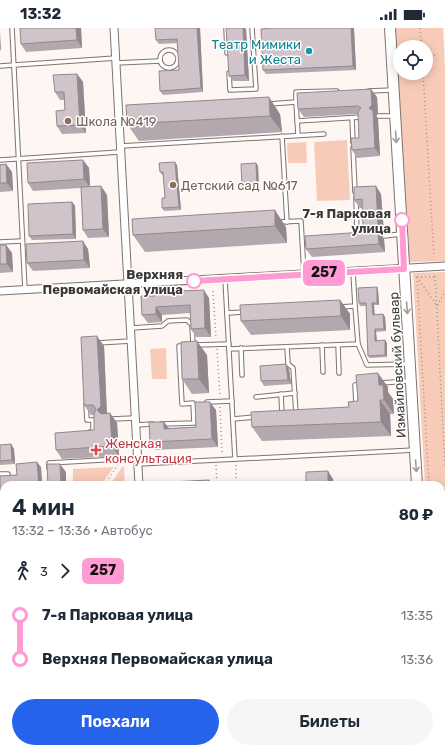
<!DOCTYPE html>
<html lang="ru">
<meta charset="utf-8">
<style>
body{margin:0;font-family:Rubik,sans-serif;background:#f6f6f7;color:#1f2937;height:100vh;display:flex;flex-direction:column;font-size:15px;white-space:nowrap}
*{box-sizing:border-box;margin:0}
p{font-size:13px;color:#747a83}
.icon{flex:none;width:22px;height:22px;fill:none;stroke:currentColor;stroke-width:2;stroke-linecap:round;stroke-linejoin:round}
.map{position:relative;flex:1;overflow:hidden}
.side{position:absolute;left:0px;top:453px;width:445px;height:272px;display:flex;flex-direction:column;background:#fff;border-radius:12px 12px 0 0;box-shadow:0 2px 10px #0003}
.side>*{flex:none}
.badge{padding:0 8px;border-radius:6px;font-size:14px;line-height:26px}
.buttons{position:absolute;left:393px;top:12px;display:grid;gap:8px}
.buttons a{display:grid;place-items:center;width:40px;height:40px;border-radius:50%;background:#fff;box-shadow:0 2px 10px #0003;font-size:20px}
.map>.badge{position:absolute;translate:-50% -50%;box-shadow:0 0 0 2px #fff}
.legs{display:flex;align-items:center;gap:6px;height:44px;padding:0 12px;font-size:13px}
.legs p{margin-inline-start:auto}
.overview{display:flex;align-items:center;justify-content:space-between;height:68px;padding:0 12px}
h1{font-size:22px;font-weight:600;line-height:30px}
.button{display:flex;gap:8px;margin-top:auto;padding:8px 12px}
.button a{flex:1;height:46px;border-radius:24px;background:#2563eb;color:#fff;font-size:16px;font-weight:600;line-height:46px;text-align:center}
.button a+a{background:#f6f6f7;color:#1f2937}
ul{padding:0 12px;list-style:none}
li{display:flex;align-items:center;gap:14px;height:44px;font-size:15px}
li i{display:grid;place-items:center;width:6px;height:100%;margin:0 5px;background:currentColor}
li i::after{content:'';width:10px;height:10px;margin:-5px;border:3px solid;border-radius:50%;background:#fff}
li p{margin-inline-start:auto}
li:first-child i{background:linear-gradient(#0000 50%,currentColor 0)}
li:last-child i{background:linear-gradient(currentColor 50%,#0000 0)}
.status{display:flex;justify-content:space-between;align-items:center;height:28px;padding:0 20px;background:#fff;direction:ltr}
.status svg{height:11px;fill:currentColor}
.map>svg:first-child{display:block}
.green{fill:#f8cbb9;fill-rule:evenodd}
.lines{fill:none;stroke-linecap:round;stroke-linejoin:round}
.lane-casing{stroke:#7f736e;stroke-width:5.5}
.street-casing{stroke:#7f736e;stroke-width:9}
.secondary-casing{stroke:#7f736e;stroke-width:12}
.path{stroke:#9c9592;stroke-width:1.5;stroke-dasharray:1 3;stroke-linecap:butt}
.lane{stroke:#fff;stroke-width:3.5}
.street{stroke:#fff;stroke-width:7}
.secondary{stroke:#fff;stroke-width:10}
.wall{fill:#b3a8ad}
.shaded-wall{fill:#92888d}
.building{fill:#d0c3c9;stroke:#92888d}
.oneway{stroke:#9e9c9b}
.line-1-casing{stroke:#fff;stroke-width:9}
.line-1{stroke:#ff9ad2;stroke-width:6}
.culture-dot{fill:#0f9aa8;stroke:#fff;stroke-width:1.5}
.education-dot{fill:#8d6e63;stroke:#fff;stroke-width:1.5}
.stop-1-dot{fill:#fff;stroke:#ff9ad2;stroke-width:2}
.health-dot{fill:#e0444e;stroke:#fff;stroke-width:1.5}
.labels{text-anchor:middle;stroke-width:3;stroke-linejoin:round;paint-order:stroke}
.culture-label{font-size:13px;fill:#0d838f;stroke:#fff;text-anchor:end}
.education-label{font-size:13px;fill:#785e54;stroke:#fff;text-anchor:start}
.stop-label{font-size:13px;font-weight:bold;fill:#3e3937;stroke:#fff;text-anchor:end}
.street-label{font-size:13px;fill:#3e3937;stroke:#fff}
.health-label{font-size:13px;fill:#be3a42;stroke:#fff;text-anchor:start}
</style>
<div class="status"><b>13:32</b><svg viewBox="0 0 49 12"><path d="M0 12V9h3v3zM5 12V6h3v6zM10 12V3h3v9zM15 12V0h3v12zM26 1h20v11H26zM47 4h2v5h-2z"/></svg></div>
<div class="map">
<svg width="445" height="725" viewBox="0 0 445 725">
<rect width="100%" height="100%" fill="#fef6f2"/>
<g class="green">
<path d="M 393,0 L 443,0 L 445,41 L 445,233 L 411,234 L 408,233 ZM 400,19 L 426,19 L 426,45 L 400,45 Z"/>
<polygon points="347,112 350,172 317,173 314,114"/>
<polygon points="306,114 307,135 288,135 287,115"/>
<polygon points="445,244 445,628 441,628 441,457 425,457 413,245"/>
<polygon points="166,320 167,351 152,351 150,321"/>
<polygon points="114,439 101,457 73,457 73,441"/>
<polygon points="122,439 124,439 125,457 110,457"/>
<polygon points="441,637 445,637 445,725 437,725 437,721 441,721"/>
</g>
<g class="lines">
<defs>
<g id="lane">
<polyline points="12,0 25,262"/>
<polyline points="226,0 227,25"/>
<circle cx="169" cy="31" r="9"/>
<polyline points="116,35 160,33"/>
<polyline points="0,38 116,30"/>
<polyline points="229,45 230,62 256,61 252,0"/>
<polyline points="369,63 393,62"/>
<polyline points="296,74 298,107"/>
<polyline points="270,76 296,74 296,64 337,63"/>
<polyline points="378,88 394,88"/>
<polyline points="352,90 353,114"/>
<polyline points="297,93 362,89"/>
<polyline points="282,108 287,194"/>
<polyline points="121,118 324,106"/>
<polyline points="353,120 355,164"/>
<polyline points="0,132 120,124"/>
<polyline points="356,170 357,208"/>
<polyline points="279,194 301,193 304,246"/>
<polyline points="384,208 401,206"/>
<polyline points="0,214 22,213"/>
<polyline points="225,251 235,431"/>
<polyline points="340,279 355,278 353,244"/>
<polyline points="227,285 244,284"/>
<polyline points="131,300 162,298 168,293 187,292 192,297 193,317"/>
<polyline points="97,315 131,313"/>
<polyline points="358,316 367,337 409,336"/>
<polyline points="196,317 229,316"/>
<polyline points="322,317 323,344"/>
<polyline points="338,317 339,345"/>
<polyline points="287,319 288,336 293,340 296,386"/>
<polyline points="241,320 242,347"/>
<polyline points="229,321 358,316 355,278"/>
<polyline points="380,355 410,353"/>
<polyline points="281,366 282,387"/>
<polyline points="256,369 295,365"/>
<polyline points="207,374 232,373"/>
<polyline points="86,376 87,392 92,392"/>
<polyline points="356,377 355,357 360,356"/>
<polyline points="111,391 135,390"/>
<polyline points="233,391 255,389"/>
<polyline points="161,396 194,395 193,375 182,376 179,318 184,318"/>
<polyline points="136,397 153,396"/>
<polyline points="90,404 93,404 93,392"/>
<polyline points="138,436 415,422"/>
<polyline points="49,440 49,435 138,430"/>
<polyline points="0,446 8,446"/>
<polyline points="0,486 4,486"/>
<polyline points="0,506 4,506"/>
<polyline points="0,701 4,701"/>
<polyline points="0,714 4,708"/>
<polyline points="199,721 199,725"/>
<polyline points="310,721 310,725"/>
<polyline points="366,721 366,725"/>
</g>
<g id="street">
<polyline points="114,0 139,457"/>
<polyline points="0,263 445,238"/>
<polyline points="441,633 445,633"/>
<polyline points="0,662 4,662"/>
<polyline points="154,721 154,725"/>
</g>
<g id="secondary">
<polyline points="390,0 417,457"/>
<polyline points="433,721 433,725"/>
</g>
</defs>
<use href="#lane" class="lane-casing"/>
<use href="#street" class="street-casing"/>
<use href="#secondary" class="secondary-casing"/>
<g class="path">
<polyline points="420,0 422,19"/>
<polyline points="426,28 437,27"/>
<polyline points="423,45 434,229"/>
<polyline points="435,248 445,438"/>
<polyline points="417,249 429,457"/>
<polyline points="417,249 437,278 445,264"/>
<polyline points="417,249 435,249"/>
<polyline points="213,263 216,311"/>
<polyline points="217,321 220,369"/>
<polyline points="220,379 222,427"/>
<polyline points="216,437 217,457"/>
<polyline points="236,437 236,457"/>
<polyline points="104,457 118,437"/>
<polyline points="441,465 445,462"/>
<polyline points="441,474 445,476"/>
<polyline points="441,612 445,609"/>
<polyline points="441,645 445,650"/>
<polyline points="441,663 445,725"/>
<polyline points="228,721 228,725"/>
<polyline points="421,721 421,725"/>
</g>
<use href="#lane" class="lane"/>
<use href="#street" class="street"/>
<use href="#secondary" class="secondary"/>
</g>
<g class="wall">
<polygon points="20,0 81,0 82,20 26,24 21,16"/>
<polygon points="155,0 200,0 203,64 163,67 160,63 179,42 178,15 159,16 156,12"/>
<polygon points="246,1 249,53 233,53 229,48"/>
<polygon points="354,1 356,42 266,46 263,42"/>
<polygon points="77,46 83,54 86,105 62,106 57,98 65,82 64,72 60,72 55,64"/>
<polygon points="377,69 378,85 376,87 378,91 380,128 357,130 352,122 359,110 358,86 304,89 298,81"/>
<polygon points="280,86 282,104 139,113 127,96"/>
<polygon points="83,132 89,140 90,159 101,158 107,167 109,209 88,210 83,202 81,160 33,163 28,155"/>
<polygon points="256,135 258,138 259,161 244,162 242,159"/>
<polygon points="6,136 12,144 13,163 0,164 0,137"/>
<polygon points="177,137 181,182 164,183 162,180 165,170 163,147 162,147 160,144"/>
<polygon points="381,166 384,205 381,207 384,211 385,224 312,229 306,221 365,204 366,202 363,198 362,180 360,180 354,172"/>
<polygon points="72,174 75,178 76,211 32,212 29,208"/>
<polygon points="132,191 286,199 287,215 145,224 133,207"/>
<polygon points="0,217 6,217 12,225 13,244 0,245"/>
<polygon points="88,221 90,240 33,243 27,235"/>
<polygon points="378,262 379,277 374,277 374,287 383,286 385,289 386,303 376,304 377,312 387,315 387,329 370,330 368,328 366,278 360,278 359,275"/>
<polygon points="141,268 209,270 211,309 196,309 191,301 190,285 162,287 162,294 148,295 142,287"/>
<polygon points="340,272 350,286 350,302 251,307 241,293"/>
<polygon points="104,318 107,386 110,385 117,395 119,428 62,431 56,422 94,402 94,387 91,387 84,377"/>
<polygon points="207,327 209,365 192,366 182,351"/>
<polygon points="289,341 291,356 264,358 261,353"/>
<polygon points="388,359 388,364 393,371 394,386 390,386 391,408 262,413 252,399 349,379 358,373"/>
<polygon points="216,382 218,419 155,422 150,414 164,394 169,400 196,399"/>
<polygon points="11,416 14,421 15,436 0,437 0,417"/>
<polygon points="41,439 42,457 4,457 4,480 0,480 0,448 17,447"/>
<rect x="0" y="487" width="4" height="12"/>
<polygon points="0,525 4,526 4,643 0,643"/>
</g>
<g class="shaded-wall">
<polygon points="76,0 81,0 82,20 77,12"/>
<polygon points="197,0 200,0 203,64 201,60"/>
<polygon points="243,0 245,0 246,1 249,53 245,47"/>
<polygon points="351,0 354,0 354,1 356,42 353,38"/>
<polygon points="0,4 1,23 0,21"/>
<polygon points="77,46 83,54 86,105 80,97"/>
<polygon points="371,61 377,69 378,85 376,87 378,91 380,128 375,120 369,80"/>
<polygon points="269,69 280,86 282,104 270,88"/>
<polygon points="83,132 89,140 90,159 84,151"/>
<polygon points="175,134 177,137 181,182 179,179"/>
<polygon points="256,135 258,138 259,161 257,158"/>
<polygon points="6,136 12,144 13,163 7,155"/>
<polygon points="101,158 107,167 109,209 103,201"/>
<polygon points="376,158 381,166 384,205 381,207 384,211 385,224 379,216 375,200"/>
<polygon points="72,174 75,178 76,211 73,206"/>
<polygon points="275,182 286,199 287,215 275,198"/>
<polygon points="83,213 88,221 90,240 84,232"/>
<polygon points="6,217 12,225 13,244 7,236"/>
<polygon points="377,259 378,262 379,277 377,275"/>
<polygon points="204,262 209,270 211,309 205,300"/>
<polygon points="340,272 350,286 350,302 341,288"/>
<polygon points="372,275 374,277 375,289 373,287"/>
<polygon points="156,279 162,287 162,294 156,286"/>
<polygon points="383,286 385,289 386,303 384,301"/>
<polygon points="375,301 376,304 377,315 375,313"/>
<polygon points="97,308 104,318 107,388 104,392 97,382"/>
<polygon points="385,312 387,315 387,329 385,327"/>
<polygon points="197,313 207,327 209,365 199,351"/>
<polygon points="286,336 289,341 291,356 288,352"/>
<polygon points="378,345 388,359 388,364 393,371 394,386 384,372 379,357"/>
<polygon points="380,372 390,386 391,408 381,394"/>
<polygon points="210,374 216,382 218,419 212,411"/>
<polygon points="110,385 117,395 119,428 112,418"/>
<polygon points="164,394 170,402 164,401"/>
<polygon points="11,416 14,421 15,436 12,432"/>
<polygon points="37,434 41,439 42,457 39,457"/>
<polygon points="60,436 66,444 66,457 61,457"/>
<polygon points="328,443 333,451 334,457 328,457"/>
<polygon points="209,452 213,457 209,457"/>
<polygon points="3,524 4,526 4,544"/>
<polygon points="1,593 4,596 4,621 3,619"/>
<rect x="7" y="721" width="2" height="4"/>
<rect x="133" y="721" width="5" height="4"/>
<polygon points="180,721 185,721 186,725 180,725"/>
<rect x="330" y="721" width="5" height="4"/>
<polygon points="413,721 418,721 419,725 414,725"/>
</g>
<g class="building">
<polygon points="20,0 76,0 77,12 21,16"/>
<polygon points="155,0 197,0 201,60 160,63 159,43 179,42 177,11 156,12"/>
<polygon points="226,0 243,0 245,47 229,48"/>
<polygon points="273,0 351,0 353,38 263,42 261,1"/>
<polygon points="77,46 80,97 57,98 56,83 65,82 64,64 55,64 53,47"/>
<polygon points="371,61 372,77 369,80 373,83 375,120 352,122 351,110 359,110 358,84 361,80 358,78 298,81 297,65"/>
<polygon points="269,69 270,88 127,96 126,77"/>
<polygon points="83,132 84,151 28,155 27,135"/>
<polygon points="175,134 179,179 162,180 162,170 165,170 163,144 160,144 159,135"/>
<polygon points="256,135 257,158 242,159 241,136"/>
<polygon points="6,136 7,155 0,155 0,137"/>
<polygon points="101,158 103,201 83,202 81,159"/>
<polygon points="376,158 378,197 375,200 378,203 379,216 306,221 305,208 365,204 367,201 363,198 362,171 354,172 354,159"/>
<polygon points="72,174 73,206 29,208 28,176"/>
<polygon points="275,182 275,198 133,207 132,191"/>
<polygon points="83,213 84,232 27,235 26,216"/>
<polygon points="0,217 6,217 7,236 0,236"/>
<polygon points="377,259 377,275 372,275 373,287 383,286 384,301 375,301 375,313 385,312 385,327 368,328 366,275 359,275 358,260"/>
<polygon points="204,262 205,300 191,301 190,277 156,279 156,286 142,287 141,268 155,268 155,264"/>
<polygon points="340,272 341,288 241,293 240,277"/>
<polygon points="97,308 101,378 97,382 101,386 110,385 112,418 56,422 55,405 94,402 94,386 96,381 93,377 84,377 81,309"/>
<polygon points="197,313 199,351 182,351 181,314"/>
<polygon points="286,336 288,352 261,353 260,338"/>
<polygon points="378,345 379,357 383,357 384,372 380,372 381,394 252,399 251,384 349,379 348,374 358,373 356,347"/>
<polygon points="195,374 210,374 212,411 150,414 149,394 164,394 164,401 196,399"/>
<polygon points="11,416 12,432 0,433 0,417"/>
<polygon points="37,434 39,457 4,457 4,475 0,475 0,448 17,447 16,436"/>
<polygon points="47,436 60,436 61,457 48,457"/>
<polygon points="328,443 328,457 306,457 306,444"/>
<polygon points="209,452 209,457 151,457 151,455"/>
<rect x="0" y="487" width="4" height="7"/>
<rect x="0" y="509" width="4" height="7"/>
<polygon points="3,524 4,544 4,592 1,593 3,619 4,619 4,635 0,635 0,599 2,597 0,595 0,525"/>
<polygon points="4,713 4,721 7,721 7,725 0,725 0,714"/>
<rect x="117" y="721" width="16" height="4"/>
<polygon points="165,721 180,721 180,725 166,725"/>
<polygon points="311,721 330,721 330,725 312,725"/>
<polygon points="398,721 413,721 414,725 399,725"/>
</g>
<defs><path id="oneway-shaft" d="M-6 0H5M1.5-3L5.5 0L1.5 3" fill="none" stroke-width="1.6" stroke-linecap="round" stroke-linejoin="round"/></defs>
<g class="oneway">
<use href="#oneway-shaft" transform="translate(396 109) rotate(86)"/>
<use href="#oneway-shaft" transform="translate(407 280) rotate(86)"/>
<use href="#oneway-shaft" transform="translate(416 438) rotate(86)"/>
</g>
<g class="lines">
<defs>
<polyline id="line-1" points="194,253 404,241 402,192"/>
</defs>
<use href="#line-1" class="line-1-casing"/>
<use href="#line-1" class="line-1"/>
</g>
<circle class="culture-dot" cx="309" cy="23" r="4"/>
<g class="education-dot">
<circle cx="68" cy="93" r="4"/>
<circle cx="173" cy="157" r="4"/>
</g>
<g class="stop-1-dot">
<circle cx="402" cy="192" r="7"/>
<circle cx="194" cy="253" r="7"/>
</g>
<path class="health-dot" d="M94 416h4v4h4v4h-4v4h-4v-4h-4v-4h4z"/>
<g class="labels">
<g class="culture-label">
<text x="301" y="21">Театр Мимики<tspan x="301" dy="15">и Жеста</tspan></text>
</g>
<g class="education-label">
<text x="76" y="98">Школа №419</text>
<text x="181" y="162">Детский сад №617</text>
</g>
<g class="stop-label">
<text x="391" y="190">7-я Парковая<tspan x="391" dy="15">улица</tspan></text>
<text x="183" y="251">Верхняя<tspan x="183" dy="15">Первомайская улица</tspan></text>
</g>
<g class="street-label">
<text transform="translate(397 337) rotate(-93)" y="5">Измайловский бульвар</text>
</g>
<g class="health-label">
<text x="105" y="420">Женская<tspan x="105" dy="15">консультация</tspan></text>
</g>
</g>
</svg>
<div class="buttons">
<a><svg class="icon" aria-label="locate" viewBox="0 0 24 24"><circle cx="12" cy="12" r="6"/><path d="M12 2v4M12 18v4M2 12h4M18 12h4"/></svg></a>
</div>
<b class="badge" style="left:324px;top:245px;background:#ff9ad2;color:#111">257</b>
<section class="side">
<div class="overview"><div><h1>4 мин</h1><p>13:32 – 13:36 · Автобус</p></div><b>80 ₽</b></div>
<div class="legs"><svg class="icon" aria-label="walk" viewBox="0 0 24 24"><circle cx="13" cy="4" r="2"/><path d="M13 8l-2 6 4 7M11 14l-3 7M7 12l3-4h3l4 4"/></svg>3<svg class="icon" aria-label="forward" viewBox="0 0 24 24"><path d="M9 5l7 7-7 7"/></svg><b class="badge" style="background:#ff9ad2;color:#111">257</b></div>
<ul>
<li><i style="color:#ff9ad2"></i><b>7-я Парковая улица</b><p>13:35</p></li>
<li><i style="color:#ff9ad2"></i><b>Верхняя Первомайская улица</b><p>13:36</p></li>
</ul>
<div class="button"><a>Поехали</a><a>Билеты</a></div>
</section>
</div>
